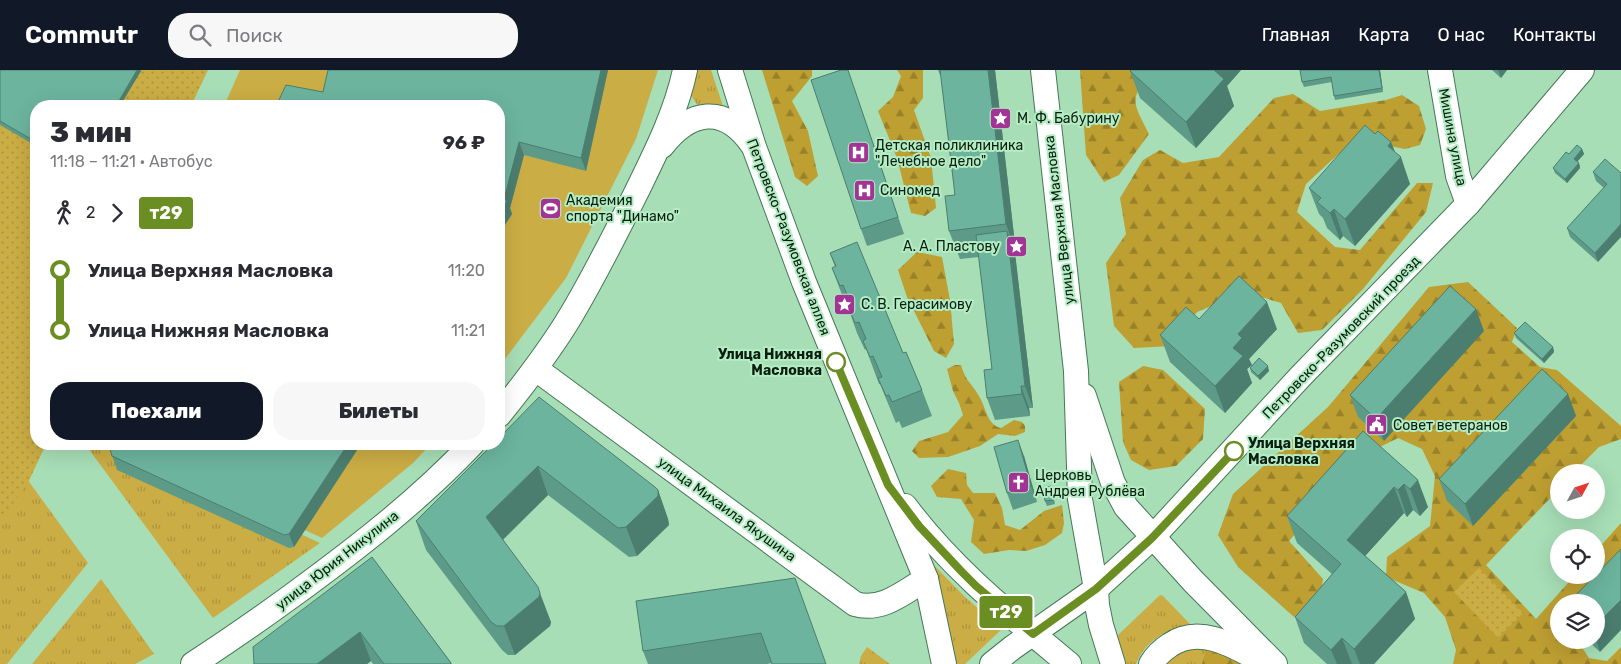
<!DOCTYPE html>
<html lang="ru">
<meta charset="utf-8">
<style>
body{margin:0;font-family:Rubik,sans-serif;background:#f7f7f7;color:#2b2b33;height:100vh;display:flex;flex-direction:column;font-size:19px;white-space:nowrap}
*{box-sizing:border-box;margin:0}
p{font-size:16px;color:#7c7c81}
.icon{flex:none;width:28px;height:28px;fill:none;stroke:currentColor;stroke-width:2;stroke-linecap:round;stroke-linejoin:round}
.map{position:relative;flex:1;overflow:hidden}
.sheet{position:absolute;left:30px;top:30px;width:475px;height:350px;display:flex;flex-direction:column;background:#fff;border-radius:20px;box-shadow:0 5px 20px #0002}
.sheet>*{flex:none}
.badge{padding:0 10px;border-radius:4px;font-size:18px;line-height:32px}
.needle{width:32px;rotate:50deg}
.tools{position:absolute;left:1550px;top:394px;display:grid;gap:10px}
.tools a{display:grid;place-items:center;width:55px;height:55px;border-radius:50%;background:#fff;box-shadow:0 5px 20px #0002;font-size:25px}
.map>.badge{position:absolute;translate:-50% -50%;box-shadow:0 0 0 2px #fff}
.legs{display:flex;align-items:center;gap:8px;height:55px;padding:0 20px;font-size:16px}
.legs p{margin-inline-start:auto}
.overview{display:flex;align-items:center;justify-content:space-between;height:85px;padding:0 20px}
h1{font-size:28px;font-weight:800;line-height:38px}
.button{display:flex;gap:10px;margin-top:auto;padding:10px 20px}
.button a{flex:1;height:58px;border-radius:20px;background:#111827;color:#fff;font-size:20px;font-weight:800;line-height:58px;text-align:center}
.button a+a{background:#f7f7f7;color:#2b2b33}
ul{padding:0 20px;list-style:none}
li{display:flex;align-items:center;gap:18px;height:60px;font-size:19px}
li i{display:grid;place-items:center;width:8px;height:100%;margin:0 6px;background:currentColor}
li i::after{content:'';width:12px;height:12px;margin:-6px;border:4px solid;border-radius:50%;background:#fff}
li p{margin-inline-start:auto}
li:first-child i{background:linear-gradient(#0000 50%,currentColor 0)}
li:last-child i{background:linear-gradient(currentColor 50%,#0000 0)}
header{display:flex;align-items:center;gap:30px;box-sizing:border-box;height:70px;padding:0 25px;background:#111827;color:#fff}
header strong{font-size:24px}
nav{display:flex;gap:28px;margin-inline-start:auto;font-size:18px}
.search{width:350px;height:45px;background:#f7f7f7;display:flex;align-items:center;gap:12px;box-sizing:border-box;padding:0 18px;border-radius:20px;color:#7c7c81;font-size:19px}
.map>svg:first-child{display:block}
.grass{fill:url(#grass-tufts)}
.forest{fill:url(#forest-firs)}
.park{fill:url(#park-dots)}
.pitch{fill:#cbad45}
.lines{fill:none;stroke-linecap:round;stroke-linejoin:round}
.minor-casing{stroke:#457955;stroke-width:26}
.minor{stroke:#fff;stroke-width:24}
.wall{fill:#5d9b88}
.shaded-wall{fill:#4c7e6f}
.building{fill:#6cb49e;stroke:#4c7e6f}
.line-1-casing{stroke:#fff;stroke-width:11}
.line-1{stroke:#6b8e23;stroke-width:8}
.stop-1-dot{fill:#fff;stroke:#6b8e23;stroke-width:2.5}
.labels{text-anchor:middle;stroke-width:4;stroke-linejoin:round;paint-order:stroke}
.poi-label{font-size:14px;fill:#0a1f11;stroke:#b4ecc3;text-anchor:start}
.street-label{font-size:14px;fill:#0a1f11;stroke:#b4ecc3}
.stop-label{font-size:14px;font-weight:bold;fill:#0a1f11;stroke:#b4ecc3;text-anchor:end}
</style>
<header>
<strong>Commutr</strong>
<div class="search"><svg class="icon" aria-label="search" viewBox="0 0 24 24"><circle cx="10" cy="10" r="6"/><path d="M15 15l6 6"/></svg>Поиск</div>
<nav><a>Главная</a><a>Карта</a><a>О нас</a><a>Контакты</a></nav>
</header>
<div class="map">
<svg width="1621" height="594" viewBox="0 0 1621 594">
<defs>
<pattern id="grass-tufts" width="24" height="20" patternUnits="userSpaceOnUse" patternTransform="scale(1.25)"><rect width="24" height="20" fill="#cbad45"/><path d="M3 7l-1-3M5 7V3M7 7l1-3M15 17l-1-3M17 17v-4M19 17l1-3" fill="none" stroke="#ad943b"/></pattern>
<pattern id="forest-firs" width="22" height="20" patternUnits="userSpaceOnUse" patternTransform="scale(1.25)"><rect width="22" height="20" fill="#bd9f32"/><path d="M5 1l3.5 6h-7zM16 11l3.5 6h-7z" fill="#988129"/></pattern>
<pattern id="park-dots" width="8" height="8" patternUnits="userSpaceOnUse" patternTransform="scale(1.25)"><rect width="8" height="8" fill="#cbad45"/><path d="M2 2h.1M6 6h.1" fill="none" stroke="#ad943b" stroke-width="1.8" stroke-linecap="round"/></pattern>
</defs>
<rect width="100%" height="100%" fill="#a7deb6"/>
<g class="grass">
<polygon points="693,0 711,0 723,36 721,39 701,40 687,20"/>
<polygon points="85,374 117,374 127,383 320,473 213,548"/>
<polygon points="22,402 88,493 7,594 0,594 0,430"/>
<polygon points="924,485 965,527 1002,559 965,594 953,594"/>
<polygon points="101,509 154,584 135,594 32,594"/>
<path d="M 1160,525 L 1163,526 L 1190,554 C 1167,560 1145,570 1136,594 L 1121,594 L 1116,569 L 1118,565 Z"/>
<polygon points="1200,573 1246,594 1163,594 1172,583"/>
<polygon points="867,577 890,594 859,594 861,586"/>
</g>
<g class="forest">
<polygon points="762,0 812,0 812,6 792,31 808,61 818,106 807,116 795,107"/>
<polygon points="897,0 923,0 923,28 914,40 931,88 936,138 925,146 911,143 897,88 878,41 893,27 901,6"/>
<path d="M 1080,0 L 1152,0 C 1129,31 1132,30 1149,64 L 1119,105 L 1104,112 L 1086,85 Z"/>
<polygon points="1293,24 1320,41 1386,30 1402,25 1419,36 1426,59 1420,75 1405,79 1374,73 1345,78 1306,114 1297,142 1335,177 1360,180 1417,113 1433,113 1426,142 1363,219 1322,260 1298,263 1281,233 1245,222 1197,242 1172,276 1134,278 1114,256 1106,193 1126,164 1120,128 1143,90 1160,80 1183,93 1219,87 1274,28"/>
<polygon points="917,182 942,187 950,230 954,274 946,288 934,281 907,227 898,200"/>
<polygon points="1468,212 1517,258 1512,272 1540,297 1557,300 1621,356 1621,369 1599,377 1574,402 1559,402 1559,419 1486,495 1536,549 1575,505 1596,505 1596,481 1621,453 1621,499 1588,532 1559,532 1559,570 1577,570 1589,588 1607,591 1621,577 1621,594 1453,594 1456,580 1445,547 1424,523 1386,507 1387,487 1430,456 1435,406 1422,379 1398,368 1362,386 1289,471 1323,509 1320,528 1294,547 1238,497 1218,465 1233,424 1328,337 1429,217"/>
<path d="M 955,295 L 961,295 C 966,312 971,312 979,326 C 986,337 987,355 1001,358 L 1014,350 L 1022,352 L 1025,356 L 1025,362 L 1015,366 L 998,364 L 980,376 L 948,387 L 919,388 L 912,381 L 919,371 L 948,362 L 963,345 L 959,333 L 953,321 L 947,299 Z"/>
<polygon points="1143,296 1163,300 1205,339 1203,369 1176,396 1149,400 1131,390 1123,372 1119,312"/>
<polygon points="948,399 966,403 967,415 973,423 995,423 1002,438 1005,455 1020,460 1044,441 1062,435 1064,453 1062,463 1045,475 1026,481 1009,480 984,484 971,472 974,450 961,429 937,427 931,416"/>
<polygon points="1212,579 1223,582 1241,594 1202,594 1205,584"/>
</g>
<g class="park">
<polygon points="0,0 208,0 191,36 36,36 36,374 46,374 28,413 0,451"/>
<polygon points="1479,498 1523,543 1498,568 1454,522"/>
</g>
<g class="pitch">
<polygon points="240,0 658,0 636,69 566,208 499,297 499,36 224,36"/>
<polygon points="124,374 431,374 413,393 322,468 130,379"/>
</g>
<g class="lines">
<defs>
<g id="minor">
<polyline points="730,0 754,77 804,212 926,509 944,594"/>
<polyline points="1043,0 1076,301 1080,429 1096,519 1097,535 1101,555 1113,594"/>
<polyline points="1440,0 1458,106 1468,134"/>
<path d="M 662,76 C 690,40 724,34 752,74"/>
<path d="M 536,299 L 855,534 C 882,542 904,522 926,509"/>
<polyline points="1084,326 1113,413 1126,437 1193,511 1275,594"/>
<path d="M 499,345 C 524,314 549,282 570,247 C 594,207 615,165 636,123 C 655,84 676,43 685,0"/>
<path d="M 905,436 C 952,499 1009,544 1069,594"/>
<path d="M 193,594 C 227,572 260,549 293,525 C 356,479 418,431 472,374"/>
<polyline points="992,594 1012,578 1096,519 1152,468 1300,307 1468,134 1582,0"/>
<path d="M 1151,594 C 1156,586 1162,580 1170,575 C 1200,554 1236,577 1263,592"/>
</g>
</defs>
<use href="#minor" class="minor-casing"/>
<use href="#minor" class="minor"/>
</g>
<g class="wall">
<polygon points="0,0 141,0 141,1 36,36 36,76 0,55"/>
<polygon points="328,0 608,0 586,101 524,85 510,138 512,144 499,164 499,36 323,22"/>
<polygon points="938,0 995,0 1016,183 1015,183 1033,338 1029,338 1030,346 995,350 987,328 992,299 979,187 960,189 949,161 955,125 941,4 940,5"/>
<polygon points="1131,0 1241,0 1227,16 1234,36 1196,78 1140,28 1130,1"/>
<polygon points="1300,0 1380,0 1383,22 1335,30 1334,26 1332,12 1304,17 1302,12"/>
<polygon points="1492,0 1507,0 1501,8"/>
<polygon points="853,15 904,164 867,176 861,159"/>
<polygon points="1375,64 1391,72 1395,82 1410,114 1355,176 1343,166 1340,170 1327,158 1323,148 1319,144 1309,118"/>
<polygon points="1582,79 1584,84 1577,92 1579,93 1580,98 1567,113 1555,103 1553,98 1569,84"/>
<polygon points="1593,102 1621,103 1598,192 1570,167 1567,158 1604,118 1596,111"/>
<polygon points="830,183 903,283 922,320 932,346 902,358 899,351 896,353 880,314 879,314 866,279 865,280 857,263 850,243 849,243 842,225 832,198 835,197"/>
<polygon points="1199,249 1277,259 1249,289 1252,295 1247,299 1252,313 1225,343 1170,292 1160,265"/>
<polygon points="1484,261 1384,371 1358,347 1350,325"/>
<polygon points="1514,263 1553,277 1554,282 1544,293 1516,268"/>
<polygon points="1250,298 1269,301 1260,310 1251,302"/>
<polygon points="1568,324 1576,346 1473,456 1447,431 1439,409"/>
<polygon points="1363,361 1428,437 1420,446 1413,440 1407,447 1404,443 1365,486 1406,522 1415,549 1374,594 1327,594 1304,573 1295,547 1332,504 1297,473 1287,446"/>
<polygon points="361,374 294,477 289,478 117,400 110,379"/>
<polygon points="493,374 658,420 668,449 669,455 637,486 629,487 548,425 503,470 551,552 550,556 515,585 508,585 502,580 426,480 416,451"/>
<polygon points="1024,386 1037,432 1013,440 1007,423"/>
<polygon points="1051,416 1055,434 1047,436 1045,431"/>
<polygon points="372,487 452,594 373,594 371,591 367,594 254,594"/>
<polygon points="1595,505 1600,582 1587,570 1596,570"/>
<polygon points="795,508 772,593 767,594 648,594 643,581"/>
</g>
<g class="shaded-wall">
<polygon points="137,0 141,0 141,1 120,36 116,36"/>
<polygon points="601,0 608,0 586,101 581,88"/>
<polygon points="988,0 995,0 1016,183 1006,154"/>
<polygon points="1212,0 1241,0 1227,16 1234,36 1196,78 1186,52"/>
<polygon points="1379,0 1380,0 1383,22 1382,18"/>
<polygon points="1498,0 1507,0 1501,8"/>
<polygon points="519,72 524,85 510,138 512,144 499,164 499,143 504,129"/>
<polygon points="1391,72 1398,90 1401,87 1410,114 1355,176 1345,149 1388,76"/>
<polygon points="1582,79 1584,84 1575,94 1574,89"/>
<polygon points="1579,93 1580,98 1567,113 1565,109"/>
<polygon points="1334,139 1343,166 1340,170 1330,143"/>
<polygon points="1621,154 1621,167 1598,192 1595,183"/>
<polygon points="1007,161 1015,183 1033,338 1025,316"/>
<polygon points="1267,232 1277,259 1249,289 1252,295 1247,299 1252,313 1225,343 1215,316 1233,278 1238,264"/>
<polygon points="1476,239 1484,261 1384,371 1376,349"/>
<polygon points="1553,277 1554,282 1544,293 1542,289"/>
<polygon points="1268,296 1269,301 1260,310 1258,306"/>
<polygon points="1021,316 1029,338 1030,346 1022,324"/>
<polygon points="1568,324 1576,346 1473,456 1465,434"/>
<polygon points="1018,370 1024,386 1037,432 1031,416"/>
<polygon points="348,374 361,374 294,477 289,464"/>
<polygon points="538,396 548,425 496,476 486,447"/>
<polygon points="1418,410 1428,437 1420,446 1410,419"/>
<polygon points="1404,414 1413,440 1407,447 1398,420"/>
<polygon points="1394,417 1404,443 1356,496 1347,470"/>
<polygon points="658,420 668,449 669,455 637,486 626,457"/>
<polygon points="1406,522 1415,549 1374,594 1360,594 1354,579"/>
<polygon points="540,523 551,552 550,556 515,585 504,556"/>
<polygon points="1621,530 1621,560 1600,582 1596,570 1596,555"/>
<polygon points="360,562 371,591 367,594 317,594"/>
<polygon points="1342,568 1352,594 1337,594 1331,580"/>
</g>
<g class="building">
<polygon points="0,0 137,0 116,36 36,36 36,72 0,51"/>
<polygon points="328,0 601,0 581,88 519,72 504,129 507,131 499,143 499,36 276,36 286,15 323,22"/>
<polygon points="841,0 848,0 898,147 861,159 811,10"/>
<polygon points="940,0 988,0 1006,154 949,161 945,126 955,125"/>
<polygon points="1131,0 1214,0 1224,9 1186,52 1130,1"/>
<polygon points="1300,0 1379,0 1382,18 1334,26 1331,7 1302,12"/>
<polygon points="1365,55 1375,64 1378,61 1391,72 1388,76 1401,87 1345,149 1334,139 1330,143 1317,132 1321,128 1309,118"/>
<polygon points="1577,75 1582,79 1574,89 1579,93 1565,109 1553,98 1566,82 1569,84"/>
<polygon points="1605,89 1621,103 1621,154 1595,183 1567,158 1607,114 1593,102"/>
<polygon points="1007,161 1025,316 1021,316 1022,324 987,328 984,300 992,299 976,165"/>
<polygon points="857,172 903,283 906,282 922,320 892,332 889,325 886,326 878,308 882,307 873,286 870,287 863,271 866,269 859,252 855,253 848,236 851,234 843,215 840,216 832,198 836,196 830,183"/>
<polygon points="1239,206 1267,232 1238,264 1242,268 1233,278 1243,286 1215,316 1160,265 1186,237 1199,249"/>
<polygon points="1450,216 1476,239 1376,349 1350,325"/>
<polygon points="1525,252 1553,277 1542,289 1514,263"/>
<polygon points="1259,288 1268,296 1258,306 1250,298"/>
<polygon points="1542,299 1568,324 1465,434 1439,409"/>
<polygon points="539,327 655,417 658,420 658,426 626,457 618,458 538,396 486,447 538,517 540,523 539,527 504,556 497,556 491,552 416,451 493,374 499,374 499,368"/>
<polygon points="1363,361 1418,410 1410,419 1404,414 1398,420 1394,417 1347,470 1406,522 1354,579 1342,568 1331,580 1295,547 1341,494 1287,446"/>
<polygon points="1018,370 1031,416 1007,423 994,377"/>
<polygon points="112,374 348,374 289,464 284,465 112,386 110,379"/>
<polygon points="1051,416 1054,430 1045,431 1043,418"/>
<polygon points="1621,479 1621,530 1596,555 1596,532 1569,532"/>
<polygon points="372,487 451,593 450,594 384,594 360,562 317,594 254,594 253,577"/>
<polygon points="795,508 826,594 772,594 761,563 643,581 636,531"/>
</g>
<g class="lines">
<defs>
<polyline id="line-1" points="836,292 888,415 919,456 962,502 976,516 1033,564 1096,519 1152,468 1234,381"/>
</defs>
<use href="#line-1" class="line-1-casing"/>
<use href="#line-1" class="line-1"/>
</g>
<defs>
<symbol id="sight-square" viewBox="-11 -11 22 22"><rect x="-9" y="-9" width="18" height="18" rx="4" fill="#a13494" stroke="#b4ecc3"/><path d="M0-6L1.8-2.2L6-1.7L2.9 1.2L3.7 5.4L0 3.3L-3.7 5.4L-2.9 1.2L-6-1.7L-1.8-2.2Z" fill="#fff"/></symbol>
<symbol id="hospital-square" viewBox="-11 -11 22 22"><rect x="-9" y="-9" width="18" height="18" rx="4" fill="#a13494" stroke="#b4ecc3"/><path d="M-5-5h3v3.5h4V-5h3V5h-3V1.5h-4V5h-3Z" fill="#fff"/></symbol>
<symbol id="stadium-square" viewBox="-11 -11 22 22"><rect x="-9" y="-9" width="18" height="18" rx="4" fill="#a13494" stroke="#b4ecc3"/><path d="M0-5a6.5 5 0 1 0 0 10a6.5 5 0 1 0 0-10ZM-3.5-1.8h7v3.6h-7Z" fill="#fff"/></symbol>
<symbol id="civic-square" viewBox="-11 -11 22 22"><rect x="-9" y="-9" width="18" height="18" rx="4" fill="#a13494" stroke="#b4ecc3"/><path d="M-.6-6.5H3V-4.5H.6V-3L4-1V1h2V6H-6V1h2V-1L-.6-3ZM-1.2 2.5V6h2.4V2.5Z" fill="#fff"/></symbol>
<symbol id="church-square" viewBox="-11 -11 22 22"><rect x="-9" y="-9" width="18" height="18" rx="4" fill="#a13494" stroke="#b4ecc3"/><path d="M-1.2-6h2.4v3.5h3.3v2.4h-3.3V6h-2.4V-.1h-3.3v-2.4h3.3Z" fill="#fff"/></symbol>
</defs>
<g fill-rule="evenodd">
<use href="#sight-square" x="988" y="36" width="25" height="25"/>
<use href="#hospital-square" x="846" y="70" width="25" height="25"/>
<use href="#hospital-square" x="852" y="108" width="25" height="25"/>
<use href="#stadium-square" x="538" y="126" width="25" height="25"/>
<use href="#sight-square" x="1004" y="164" width="25" height="25"/>
<use href="#sight-square" x="832" y="222" width="25" height="25"/>
<use href="#civic-square" x="1364" y="342" width="25" height="25"/>
<use href="#church-square" x="1006" y="400" width="25" height="25"/>
</g>
<g class="stop-1-dot">
<circle cx="836" cy="292" r="9"/>
<circle cx="1234" cy="381" r="9"/>
</g>
<g class="labels">
<g class="poi-label">
<text x="1017" y="53">М. Ф. Бабурину</text>
<text x="875" y="80">Детская поликлиника<tspan x="875" dy="16">"Лечебное дело"</tspan></text>
<text x="880" y="125">Синомед</text>
<text x="566" y="135">Академия<tspan x="566" dy="16">спорта "Динамо"</tspan></text>
<text x="1000" y="181" text-anchor="end">А. А. Пластову</text>
<text x="861" y="239">С. В. Герасимову</text>
<text x="1393" y="360">Совет ветеранов</text>
<text x="1035" y="410">Церковь<tspan x="1035" dy="16">Андрея Рублёва</tspan></text>
</g>
<g class="street-label">
<text transform="translate(1453 67) rotate(79)" y="5">Мишина улица</text>
<text transform="translate(1059 150) rotate(-97)" y="5">улица Верхняя Масловка</text>
<text transform="translate(789 167) rotate(69)" y="5">Петровско-Разумовская аллея</text>
<text transform="translate(1341 267) rotate(-46)" y="5">Петровско-Разумовский проезд</text>
<text transform="translate(727 439) rotate(36)" y="5">улица Михаила Якушина</text>
<text transform="translate(337 490) rotate(-38)" y="5">улица Юрия Никулина</text>
</g>
<g class="stop-label">
<text x="822" y="289">Улица Нижняя<tspan x="822" dy="16">Масловка</tspan></text>
<text x="1248" y="378" text-anchor="start">Улица Верхняя<tspan x="1248" dy="16">Масловка</tspan></text>
</g>
</g>
</svg>
<div class="tools">
<a><svg class="needle" viewBox="-14 -14 28 28"><path d="M0-13l5 13h-10z" fill="#e53935"/><path d="M0 13l5-13h-10z" fill="#7c7c81"/></svg></a>
<a><svg class="icon" aria-label="locate" viewBox="0 0 24 24"><circle cx="12" cy="12" r="6"/><path d="M12 2v4M12 18v4M2 12h4M18 12h4"/></svg></a>
<a><svg class="icon" aria-label="layers" viewBox="0 0 24 24"><path d="M12 4l9 5-9 5-9-5zM3 14l9 5 9-5"/></svg></a>
</div>
<b class="badge" style="left:1006px;top:542px;background:#6b8e23;color:#fff">т29</b>
<section class="sheet">
<div class="overview"><div><h1>3 мин</h1><p>11:18 – 11:21 · Автобус</p></div><b>96 ₽</b></div>
<div class="legs"><svg class="icon" aria-label="walk" viewBox="0 0 24 24"><circle cx="13" cy="4" r="2"/><path d="M13 8l-2 6 4 7M11 14l-3 7M7 12l3-4h3l4 4"/></svg>2<svg class="icon" aria-label="forward" viewBox="0 0 24 24"><path d="M9 5l7 7-7 7"/></svg><b class="badge" style="background:#6b8e23;color:#fff">т29</b></div>
<ul>
<li><i style="color:#6b8e23"></i><b>Улица Верхняя Масловка</b><p>11:20</p></li>
<li><i style="color:#6b8e23"></i><b>Улица Нижняя Масловка</b><p>11:21</p></li>
</ul>
<div class="button"><a>Поехали</a><a>Билеты</a></div>
</section>
</div>
